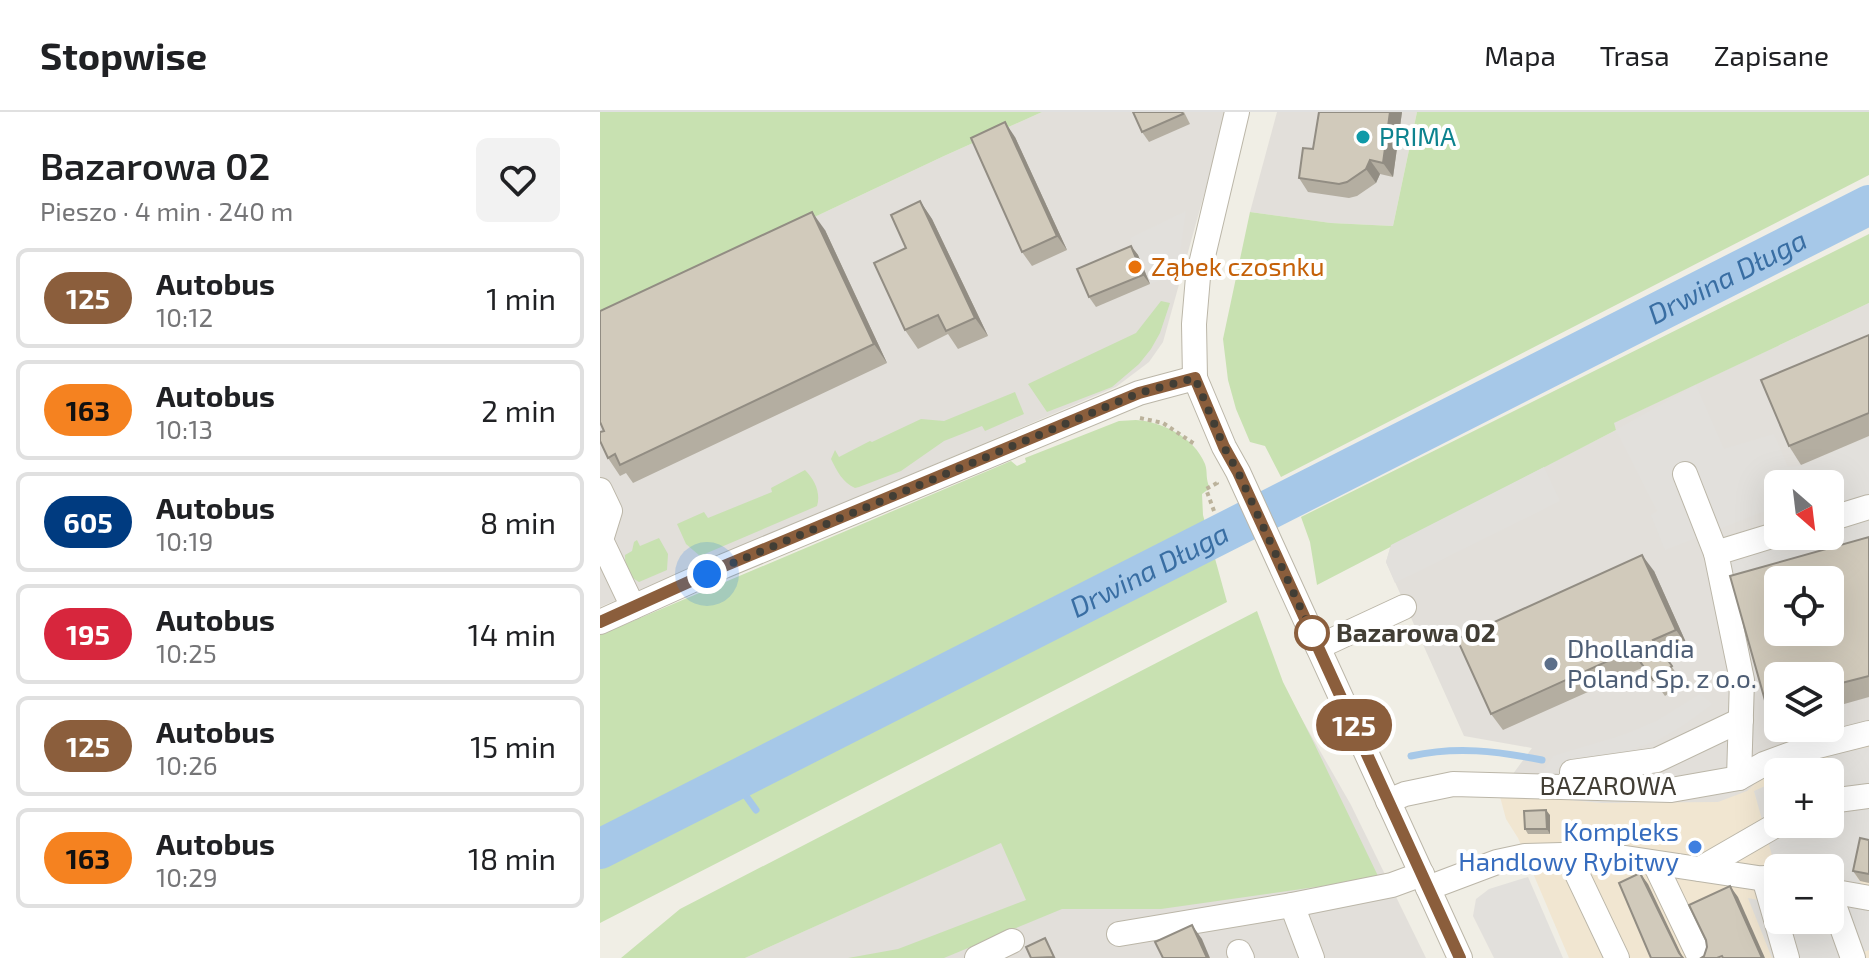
<!DOCTYPE html>
<html lang="pl">
<meta charset="utf-8">
<style>
body{margin:0;font-family:"Exo 2",sans-serif;background:#f2f2f2;color:#202124;height:100vh;display:flex;flex-direction:column;font-size:30px;white-space:nowrap}
*{box-sizing:border-box;margin:0}
p{font-size:26px;color:#757577}
.icon{flex:none;width:44px;height:44px;fill:none;stroke:currentColor;stroke-width:2;stroke-linecap:round;stroke-linejoin:round}
.map{position:relative;flex:1;overflow:hidden}
.side{display:flex;flex-direction:column;background:#fff;width:600px}
.side>*{flex:none}
.badge{padding:0 16px;border-radius:26px;font-size:28px;line-height:52px}
.needle{width:52px;rotate:152deg}
.controls{position:absolute;left:1164px;top:358px;display:grid;gap:16px}
.controls a{display:grid;place-items:center;width:80px;height:80px;border-radius:12px;background:#fff;box-shadow:0 8px 32px #0002;font-size:40px}
.you{position:absolute;width:40px;height:40px;margin:-20px;border:6px solid #fff;border-radius:50%;background:#1a73e8;box-shadow:0 0 0 12px #1a73e833}
.map>.badge{position:absolute;translate:-50% -50%;box-shadow:0 0 0 4px #fff}
.round{display:grid;place-items:center;flex:none;width:84px;height:84px;border-radius:12px;background:#f2f2f2}
.summary{display:flex;align-items:center;justify-content:space-between;height:136px;padding:0 40px}
h1{font-size:38px;font-weight:600;line-height:60px}
ul{padding:0;list-style:none}
li{display:flex;align-items:center;gap:24px;height:100px;margin:0 16px 12px;padding:0 24px;border:4px solid #e0e0e0;border-radius:12px}
li div{flex:1}
li b{display:block;font-size:30px}
li em{font-style:normal}
li .badge{min-width:88px;font-weight:700;text-align:center}
header{display:flex;align-items:center;gap:48px;box-sizing:border-box;height:112px;padding:0 40px;background:#fff;border-bottom:2px solid #e0e0e0}
header strong{font-size:38px}
nav{display:flex;gap:44px;margin-inline-start:auto;font-size:28px}
main{display:flex;flex:1;min-height:0}
.map>svg:first-child{display:block}
.commercial{fill:#f1e6d1;fill-rule:evenodd}
.industrial{fill:#e2dfda;fill-rule:evenodd}
.green{fill:#c8e1b1}
.parking{fill:#e2e0dc}
.lines{fill:none;stroke-linecap:round;stroke-linejoin:round}
.stream{stroke:#a6c8e8;stroke-width:7}
.river{stroke:#a6c8e8;stroke-width:40}
.minor-casing{stroke:#bbb6a8;stroke-width:26}
.path{stroke:#bbb29b;stroke-width:4;stroke-dasharray:4 4;stroke-linecap:butt}
.minor{stroke:#fff;stroke-width:24}
.wall{fill:#b4aea1;fill-rule:evenodd}
.shaded-wall{fill:#928d83}
.building{fill:#d1cabb;stroke:#928d83;stroke-width:2;fill-rule:evenodd}
.line-casing{stroke:#fff;stroke-width:18}
.line{stroke:#8b5e3c;stroke-width:12}
.walk{stroke:#423e35;stroke-width:8;stroke-dasharray:0 14.4}
.culture-dot{fill:#0f9aa8;stroke:#fff;stroke-width:3}
.food-dot{fill:#e8710a;stroke:#fff;stroke-width:3}
.stop-dot{fill:#fff;stroke:#8b5e3c;stroke-width:4}
.service-dot{fill:#5c6f8a;stroke:#fff;stroke-width:3}
.shop-dot{fill:#3f7fe0;stroke:#fff;stroke-width:3}
.labels{text-anchor:middle;stroke-width:8;stroke-linejoin:round;paint-order:stroke}
.culture-label{font-size:26px;fill:#0d838f;stroke:#fff;text-anchor:start}
.food-label{font-size:26px;fill:#c56008;stroke:#fff;text-anchor:start}
.stop-label{font-size:26px;font-weight:bold;fill:#423e35;stroke:#fff;text-anchor:start}
.service-label{font-size:26px;fill:#4e5e75;stroke:#fff;text-anchor:start}
.street-label{font-size:26px;fill:#423e35;stroke:#fff}
.shop-label{font-size:26px;fill:#366cbe;stroke:#fff;text-anchor:end}
.water-label{font-size:28px;font-style:italic;fill:#396ea3;stroke:#fff}
</style>
<header>
<strong>Stopwise</strong>
<nav><a>Mapa</a><a>Trasa</a><a>Zapisane</a></nav>
</header>
<main>
<section class="side">
<div class="summary"><div><h1>Bazarowa 02</h1><p>Pieszo · 4 min · 240 m</p></div><a class="round"><svg class="icon" aria-label="heart" viewBox="0 0 24 24"><path d="M12 20l-8-8c-3-5 5-10 8-4 3-6 11-1 8 4z"/></svg></a></div>
<ul>
<li><span class="badge" style="background:#8b5e3c;color:#fff">125</span><div><b>Autobus</b><p>10:12</p></div><em>1 min</em></li>
<li><span class="badge" style="background:#f58220;color:#111">163</span><div><b>Autobus</b><p>10:13</p></div><em>2 min</em></li>
<li><span class="badge" style="background:#003b80;color:#fff">605</span><div><b>Autobus</b><p>10:19</p></div><em>8 min</em></li>
<li><span class="badge" style="background:#d7263d;color:#fff">195</span><div><b>Autobus</b><p>10:25</p></div><em>14 min</em></li>
<li><span class="badge" style="background:#8b5e3c;color:#fff">125</span><div><b>Autobus</b><p>10:26</p></div><em>15 min</em></li>
<li><span class="badge" style="background:#f58220;color:#111">163</span><div><b>Autobus</b><p>10:29</p></div><em>18 min</em></li>
</ul>
</section>
<div class="map">
<svg width="1269" height="846" viewBox="0 0 1269 846">
<rect width="100%" height="100%" fill="#f0eee5"/>
<path class="commercial" d="M 1269,628 L 1269,846 L 969,846 L 918,726 L 906,707 L 899,681 L 1002,691 L 1160,667 L 1217,641 ZM 1178,660 L 1230,660 L 1230,712 L 1178,712 ZM 1178,756 L 1230,756 L 1230,808 L 1178,808 Z"/>
<g class="industrial">
<polygon points="442,0 627,0 563,230 549,250 516,275 0,495 0,206 344,44"/>
<polygon points="677,0 817,0 793,114 731,111 650,100"/>
<path d="M 1269,191 L 1269,628 L 1217,641 L 1160,667 L 1147,679 L 1118,690 L 1002,691 L 899,681 L 932,636 L 864,624 L 786,450 L 791,433 L 1016,318 L 1013,311 ZM 1178,372 L 1230,372 L 1230,424 L 1178,424 ZM 1178,468 L 1230,468 L 1230,520 L 1178,520 ZM 1178,564 L 1230,564 L 1230,616 L 1178,616 Z"/>
<polygon points="696,597 751,693 826,846 145,846"/>
</g>
<g class="green">
<polygon points="0,0 442,0 344,44 0,206"/>
<polygon points="817,0 1269,0 1269,63 681,365 665,334 650,330 636,297 628,268 623,227 650,100 731,111 793,114"/>
<polygon points="1269,122 1269,191 1014,311 1016,318 717,473 710,430 701,405"/>
<polygon points="561,189 570,191 560,221 551,237 539,252 512,275 447,300 428,272 536,221"/>
<path d="M 415,280 L 424,302 L 385,319 L 382,314 L 344,329 L 301,359 L 259,375 L 255,376 C 243,371 237,359 231,347 L 235,338 L 239,345 L 270,329 L 272,330 L 321,307 L 344,309 Z"/>
<path d="M 536,308 C 563,310 594,325 605,352 C 608,360 605,367 610,376 L 602,382 L 603,403 L 627,490 L 0,811 L 0,523 L 411,349 L 417,354 L 426,350 L 425,346 L 519,309 Z"/>
<path d="M 205,358 C 215,368 221,381 217,394 L 100,444 L 86,432 L 77,412 L 104,400 L 108,406 L 172,380 L 171,376 Z"/>
<path d="M 59,426 L 68,442 L 67,458 L 39,470 C 27,464 25,455 25,443 L 32,439 L 34,430 L 37,428 L 40,434 Z"/>
<polygon points="657,499 683,570 713,629 779,766 561,797 462,797 344,846 248,846 298,837 426,788 401,731 145,846 21,846 80,797"/>
</g>
<g class="parking">
<polygon points="586,99 577,162 550,172 530,126"/>
<polygon points="1096,273 1124,337 1174,322 1188,355 1196,355 1269,325 1269,446 1178,468 1131,467 1125,438 1178,424 1230,424 1230,372 1178,372 1178,394 1065,438 1051,403 1057,399 1016,318"/>
<polygon points="944,355 960,389 795,471 786,450 791,433"/>
<polygon points="1100,582 1113,592 1084,613 1058,628 998,650 942,660 953,644 1026,622 1056,609"/>
<polygon points="1269,635 1269,733 1255,762 1269,784 1269,838 1246,846 1172,846 1148,786 1178,792 1178,808 1230,808 1230,756 1178,756 1178,765 1154,679 1178,668 1178,712 1230,712 1230,660 1195,660 1235,642"/>
<polygon points="928,765 963,846 894,846 873,804 876,787 889,777"/>
</g>
<g class="lines">
<g class="stream">
<path d="M 811,644 C 857,634 896,639 942,648"/>
<polyline points="131,670 146,684 156,698"/>
</g>
<path class="river" id="s1" d="M 0,737 L 1269,93"/>
<defs>
<g id="minor">
<polyline points="637,0 598,165 594,212 595,266 624,335 638,360 860,846"/>
<polyline points="1085,362 1116,441"/>
<polyline points="0,378 10,399 1,428 33,495"/>
<polyline points="1230,407 1269,395"/>
<polyline points="0,510 124,454 539,281 595,266"/>
<polyline points="718,535 804,495"/>
<polyline points="972,660 1057,648 1141,608"/>
<polyline points="1139,666 1142,568 1116,441 1178,422"/>
<polyline points="788,689 805,682 853,672 1071,678 1139,666 1164,652 1202,638 1269,621"/>
<polyline points="1230,689 1269,684"/>
<polyline points="968,743 1017,846"/>
<polyline points="1055,752 1100,846"/>
<polyline points="1100,757 1178,712"/>
<polyline points="1164,766 1187,846"/>
<polyline points="828,776 897,750 925,744 999,742 1178,769"/>
<polyline points="1230,779 1269,786"/>
<polyline points="1230,782 1253,846"/>
<polyline points="692,793 712,846"/>
<polyline points="519,822 692,793 792,773 822,762"/>
<polyline points="639,840 642,846"/>
<polyline points="377,846 412,829"/>
</g>
</defs>
<use href="#minor" class="minor-casing"/>
<g class="path">
<polyline points="540,306 563,311 596,333"/>
<polyline points="614,399 606,377 617,371 616,368"/>
</g>
<use href="#minor" class="minor"/>
</g>
<g class="wall">
<polygon points="584,0 590,12 549,30 542,20"/>
<polygon points="802,0 793,65 780,62 776,71 757,84 749,86 708,80 699,66 713,37"/>
<polygon points="415,25 467,138 432,154 422,140"/>
<polygon points="320,89 332,107 388,224 358,237 348,222 318,237 305,218 306,136"/>
<polygon points="225,118 287,251 33,371 26,361 20,364 8,346 4,319"/>
<polygon points="531,134 538,143 550,172 496,195 489,185"/>
<polygon points="1269,223 1269,324 1201,353 1189,334"/>
<path d="M 1269,425 L 1269,585 L 1230,596 L 1230,564 L 1178,564 L 1178,609 L 1166,592 L 1130,464 ZM 1178,468 L 1230,468 L 1230,520 L 1178,520 Z"/>
<polygon points="1054,459 1088,535 1065,545 1083,571 1065,584 1044,555 903,618 891,602"/>
<polygon points="950,703 950,722 928,722 925,717"/>
<polygon points="1269,728 1269,771 1260,769 1253,759"/>
</g>
<g class="shaded-wall">
<polygon points="790,0 802,0 793,65 783,51"/>
<polygon points="405,10 415,25 467,138 457,124"/>
<polygon points="770,48 780,62 776,71 766,57"/>
<polygon points="320,89 332,107 388,224 375,206"/>
<polygon points="212,100 225,118 287,251 274,232"/>
<polygon points="531,134 538,143 550,172 543,163"/>
<polygon points="1042,443 1054,459 1088,535 1076,518"/>
<polygon points="946,698 950,703 950,722 947,717"/>
<polygon points="1040,761 1048,772 1083,846 1079,841"/>
<polygon points="1130,774 1138,785 1165,846 1162,846"/>
<polygon points="592,813 602,827 610,846 607,846"/>
</g>
<g class="building">
<polygon points="533,0 582,0 583,2 542,20"/>
<polygon points="719,0 790,0 783,51 770,48 766,57 747,70 739,72 699,66 703,36 713,37"/>
<polygon points="405,10 457,124 422,140 371,26"/>
<polygon points="320,89 375,206 346,219 338,203 305,218 274,151 306,136 291,103"/>
<polygon points="212,100 274,232 20,353 15,342 8,346 0,329 0,320 4,319 0,310 0,199"/>
<polygon points="531,134 543,163 489,185 477,157"/>
<polygon points="1269,223 1269,301 1189,334 1161,268"/>
<path d="M 1269,425 L 1269,564 L 1230,574 L 1230,564 L 1178,564 L 1178,589 L 1166,592 L 1130,464 ZM 1178,468 L 1230,468 L 1230,520 L 1178,520 Z"/>
<polygon points="1042,443 1076,518 1053,528 1072,554 1053,568 1032,538 891,602 857,527"/>
<polygon points="946,698 947,717 925,717 924,699"/>
<polygon points="1260,726 1269,728 1269,762 1253,759"/>
<polygon points="1040,761 1079,841 1083,846 1051,846 1019,771"/>
<polygon points="1130,774 1162,846 1123,846 1122,844 1117,846 1101,846 1104,844 1107,835 1106,828 1089,793"/>
<polygon points="592,813 607,846 563,846 555,830"/>
<polygon points="445,826 454,845 431,846 426,835"/>
</g>
<g class="lines">
<defs>
<polyline id="line" points="0,510 124,454 539,281 595,266 624,335 638,360 860,846"/>
</defs>
<use href="#line" class="line-casing"/>
<use href="#line" class="line"/>
<polyline class="walk" points="107,462 539,281 595,266 624,335 638,360 713,523 712,521"/>
</g>
<circle class="culture-dot" cx="763" cy="25" r="8"/>
<circle class="food-dot" cx="535" cy="155" r="8"/>
<circle class="stop-dot" cx="712" cy="521" r="16"/>
<circle class="service-dot" cx="951" cy="552" r="8"/>
<circle class="shop-dot" cx="1095" cy="735" r="8"/>
<g class="labels">
<g class="culture-label">
<text x="779" y="34">PRIMA</text>
</g>
<g class="food-label">
<text x="551" y="164">Ząbek czosnku</text>
</g>
<g class="stop-label">
<text x="736" y="530">Bazarowa 02</text>
</g>
<g class="service-label">
<text x="967" y="546">Dhollandia<tspan x="967" dy="30">Poland Sp. z o.o.</tspan></text>
</g>
<g class="street-label">
<text x="1008" y="683">BAZAROWA</text>
</g>
<g class="shop-label">
<text x="1079" y="729">Kompleks<tspan x="1079" dy="30">Handlowy Rybitwy</tspan></text>
</g>
<g class="water-label">
<text dy="10" stroke="none"><textPath href="#s1" startOffset="1264">Drwina Długa</textPath></text>
<text dy="10" stroke="none"><textPath href="#s1" startOffset="616">Drwina Długa</textPath></text>
</g>
</g>
</svg>
<div class="controls">
<a><svg class="needle" viewBox="-14 -14 28 28"><path d="M0-13l5 13h-10z" fill="#e53935"/><path d="M0 13l5-13h-10z" fill="#757577"/></svg></a>
<a><svg class="icon" aria-label="locate" viewBox="0 0 24 24"><circle cx="12" cy="12" r="6"/><path d="M12 2v4M12 18v4M2 12h4M18 12h4"/></svg></a>
<a><svg class="icon" aria-label="layers" viewBox="0 0 24 24"><path d="M12 4l9 5-9 5-9-5zM3 14l9 5 9-5"/></svg></a>
<a>+</a>
<a>−</a>
</div>
<div class="you" style="left:107px;top:462px"></div>
<b class="badge" style="left:754px;top:613px;background:#8b5e3c;color:#fff">125</b>
</div>
</main>
